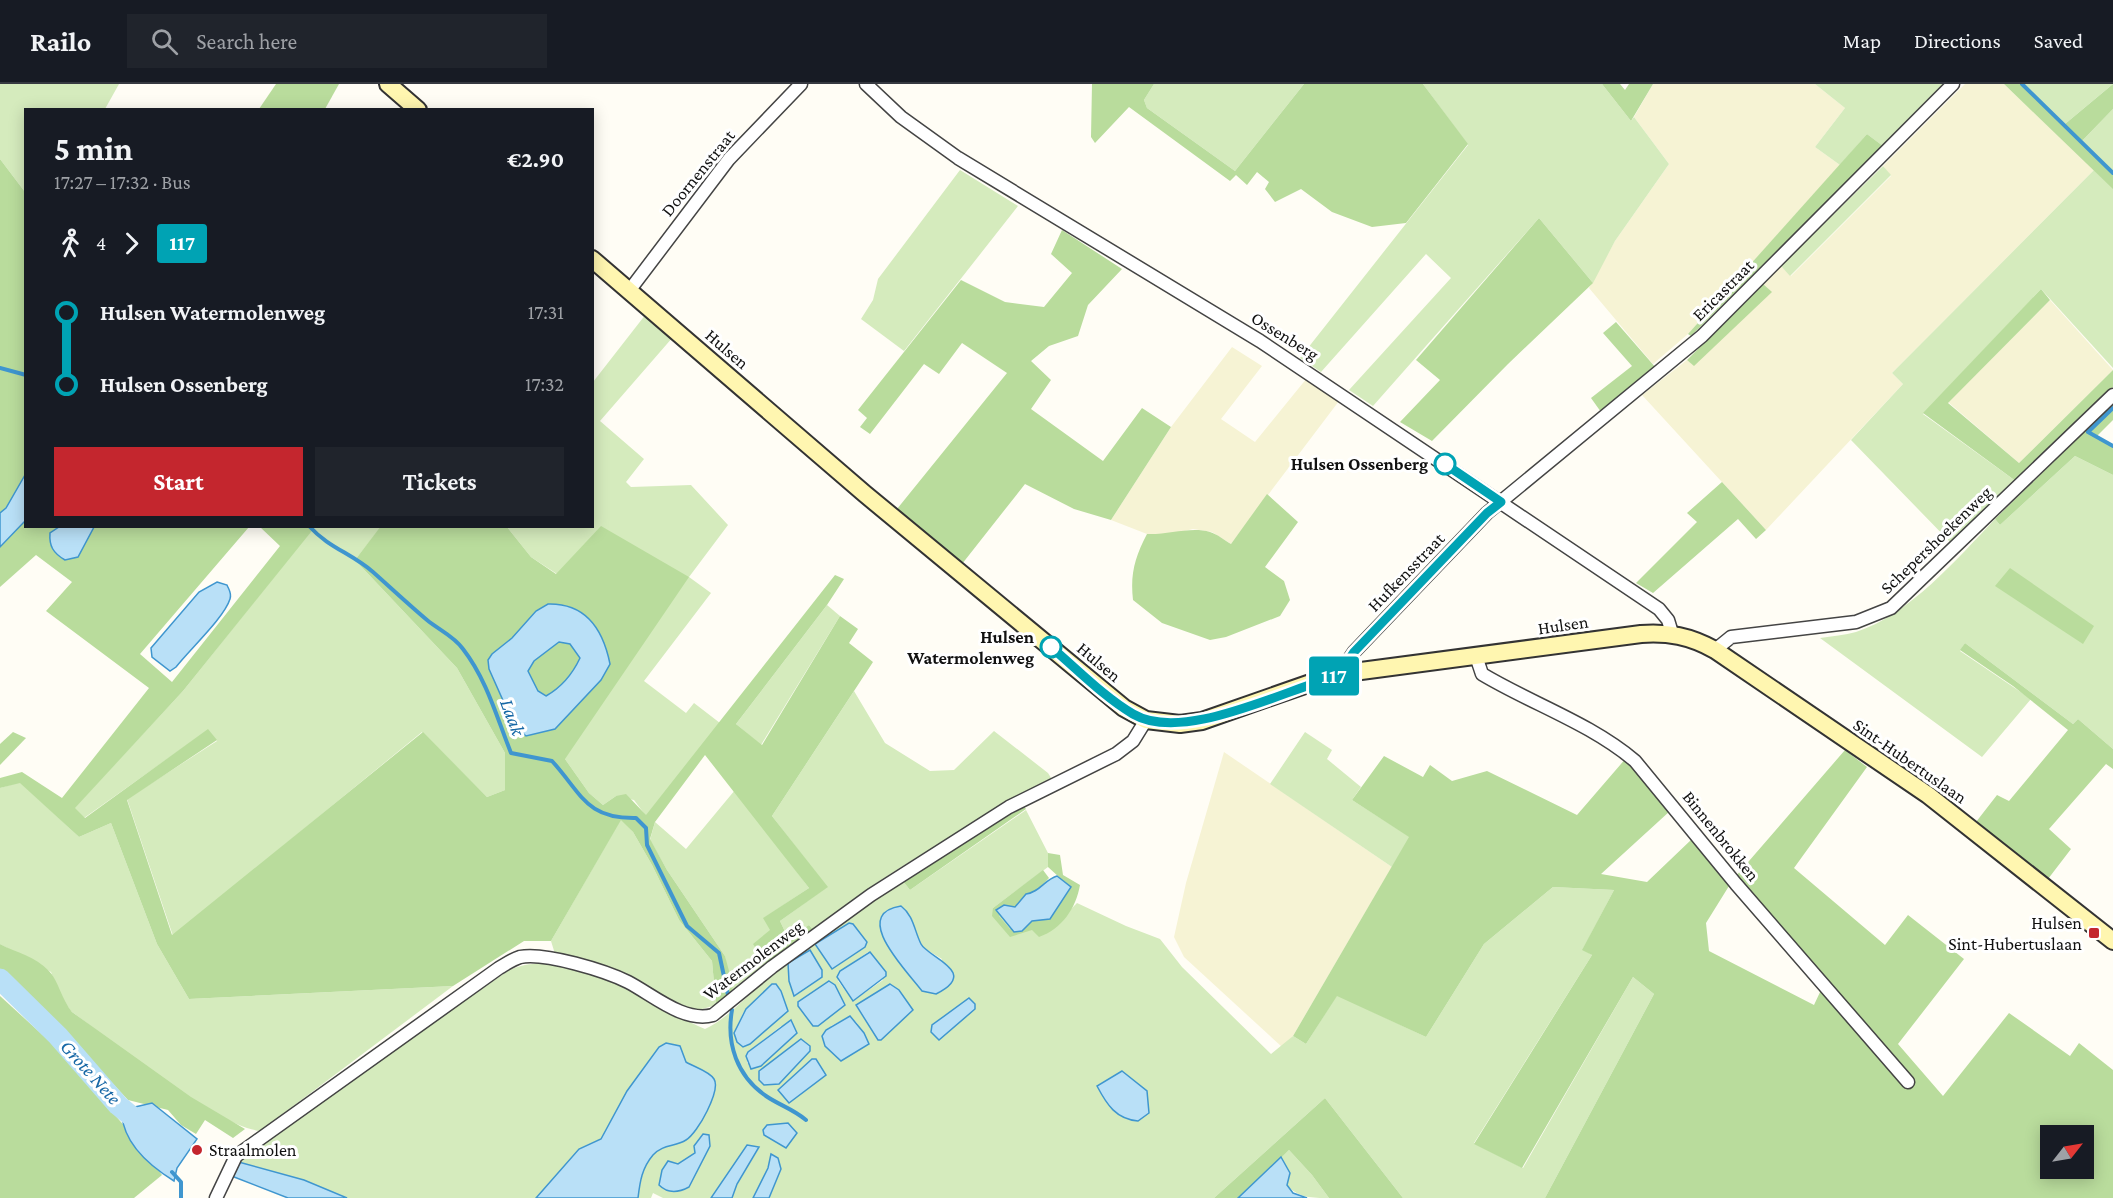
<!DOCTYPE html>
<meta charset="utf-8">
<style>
body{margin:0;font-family:"Crimson Pro",serif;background:#20242c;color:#f1f3f6;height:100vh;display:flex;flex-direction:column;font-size:22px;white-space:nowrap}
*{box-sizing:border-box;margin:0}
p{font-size:20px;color:#9ea1a6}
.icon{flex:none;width:33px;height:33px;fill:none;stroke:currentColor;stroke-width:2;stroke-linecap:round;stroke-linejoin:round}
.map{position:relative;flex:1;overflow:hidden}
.sheet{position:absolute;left:24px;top:24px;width:570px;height:420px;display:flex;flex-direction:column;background:#171b24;border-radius:0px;box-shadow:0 3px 15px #0003}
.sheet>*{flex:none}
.badge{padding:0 12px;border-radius:4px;font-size:21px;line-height:39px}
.needle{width:39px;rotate:59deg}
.fabs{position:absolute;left:2040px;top:1041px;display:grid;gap:12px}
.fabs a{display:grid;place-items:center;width:54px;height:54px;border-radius:0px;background:#171b24;box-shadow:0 3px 15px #0003;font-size:30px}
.map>.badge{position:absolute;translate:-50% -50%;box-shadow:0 0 0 3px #fff}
.legs{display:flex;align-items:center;gap:9px;height:66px;padding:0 30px;font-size:20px}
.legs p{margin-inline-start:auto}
.headline{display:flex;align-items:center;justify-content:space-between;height:102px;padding:0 30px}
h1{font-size:33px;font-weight:700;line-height:45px}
.action{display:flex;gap:12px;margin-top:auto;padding:12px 30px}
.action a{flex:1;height:69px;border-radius:0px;background:#c4262e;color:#fff;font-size:24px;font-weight:700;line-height:69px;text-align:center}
.action a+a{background:#20242c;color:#f1f3f6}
ul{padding:0 30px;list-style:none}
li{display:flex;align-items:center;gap:21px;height:72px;font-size:22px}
li i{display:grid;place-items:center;width:9px;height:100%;margin:0 8px;background:currentColor}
li i::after{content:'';width:15px;height:15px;margin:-8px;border:4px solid;border-radius:50%;background:#171b24}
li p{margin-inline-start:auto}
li:first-child i{background:linear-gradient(#0000 50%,currentColor 0)}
li:last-child i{background:linear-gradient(currentColor 50%,#0000 0)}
header{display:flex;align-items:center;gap:36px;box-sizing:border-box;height:84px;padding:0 30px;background:#171b24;border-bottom:2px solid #363941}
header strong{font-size:28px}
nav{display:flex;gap:33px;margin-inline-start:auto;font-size:21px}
.search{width:420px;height:54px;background:#20242c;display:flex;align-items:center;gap:15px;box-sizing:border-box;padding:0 21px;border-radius:0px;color:#9ea1a6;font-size:22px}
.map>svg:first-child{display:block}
.farmland{fill:#f6f3d4}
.green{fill:#d5ebbd;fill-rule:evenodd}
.forest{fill:#b9dc9c;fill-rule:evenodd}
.water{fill:#b9e0f7;stroke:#3f96cf;stroke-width:1.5;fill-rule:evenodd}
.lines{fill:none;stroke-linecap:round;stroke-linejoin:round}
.stream{stroke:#3f96cf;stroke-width:4}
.river{stroke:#b9e0f7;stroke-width:21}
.street-casing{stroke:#444;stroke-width:15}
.secondary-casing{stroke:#333;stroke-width:20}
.street{stroke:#fff;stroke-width:12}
.secondary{stroke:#fff6b0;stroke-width:16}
.line-1-casing{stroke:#fff;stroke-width:14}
.line-1{stroke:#00a3b4;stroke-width:9}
.stop-1-dot{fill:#fff;stroke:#00a3b4;stroke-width:3}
.poi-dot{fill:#c4262e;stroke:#fff;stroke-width:2}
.labels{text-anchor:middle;stroke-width:6;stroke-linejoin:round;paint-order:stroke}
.street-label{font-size:18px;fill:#111;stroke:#fff}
.stop-label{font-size:18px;font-weight:bold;fill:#111;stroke:#fff;text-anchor:end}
.poi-label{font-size:18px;fill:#111;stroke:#fff;text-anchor:end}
.water-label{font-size:20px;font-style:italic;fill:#1768a6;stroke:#fff}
</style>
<header>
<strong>Railo</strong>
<div class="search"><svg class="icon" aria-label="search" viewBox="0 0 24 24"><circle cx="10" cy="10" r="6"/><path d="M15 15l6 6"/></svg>Search here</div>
<nav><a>Map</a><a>Directions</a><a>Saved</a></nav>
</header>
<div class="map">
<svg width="2113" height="1114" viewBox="0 0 2113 1114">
<rect width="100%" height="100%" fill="#fffdf5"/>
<g class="farmland">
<polygon points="1653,0 1815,0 1845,24 1815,63 1840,81 1688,250 1653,280 1589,204 1615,157 1669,80 1634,33"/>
<polygon points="1965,0 2004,0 2094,86 1892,289 1903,300 1766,446 1642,311 1687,276 1694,281 1771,208 1763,200 1781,182 1791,192 1891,92 1883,82"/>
<polygon points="2050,216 2113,286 2019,379 1948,318"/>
<polygon points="1232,263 1262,282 1221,335 1255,358 1307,294 1339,317 1231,460 1212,448 1193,445 1168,451 1147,450 1111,436 1171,343"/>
<polygon points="1224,668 1392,783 1293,952 1282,963 1184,873 1174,853 1186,799"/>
</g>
<g class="green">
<polygon points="0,0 119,0 105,25 26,26 25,108 0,75"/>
<polygon points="1154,0 1304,0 1235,87 1147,24 1144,16"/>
<polygon points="1423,0 1602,0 1631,37 1634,33 1669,80 1615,157 1593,199 1539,134 1373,322 1349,306 1451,194 1426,170 1321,288 1300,274 1468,61"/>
<polygon points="1815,0 1944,0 1883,62 1867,50 1840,81 1815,63 1845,24"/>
<polygon points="2024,0 2113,0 2065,40"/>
<polygon points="2113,25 2113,87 2082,57"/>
<polygon points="1883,82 1891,91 1790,192 1781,182"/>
<polygon points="960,86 1018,122 904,267 861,235 873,216 878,195"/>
<polygon points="2094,86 2113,104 2113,284 2041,205 1923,330 2017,398 1952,460 1851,356 1903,300 1892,289"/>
<polygon points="646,230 673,253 600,337 644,375 626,398 631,403 691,401 728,441 689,493 711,509 644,597 686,629 694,619 720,639 646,732 634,716 616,712 603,721 589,709 565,675 557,490 531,473 507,443 592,442 593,298"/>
<path d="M 2075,372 L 2113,391 L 2113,665 L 2078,635 L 2073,640 L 1965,559 L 1960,567 L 2031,615 L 1982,673 L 1820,554 C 1832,552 1845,551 1856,548 C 1909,531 1957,475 1995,435 L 2000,441 Z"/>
<polygon points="314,443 381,443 355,476 457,584 505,669 505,706 487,713 422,648 173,852 127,715 217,657 208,646 84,734 74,724 183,607"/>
<polygon points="827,521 840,532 761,661 736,640"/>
<path d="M 854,607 L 885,659 L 930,687 L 954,686 L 994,647 L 1048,689 L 1053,697 C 971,743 885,785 814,847 L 809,841 L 788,854 L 780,837 L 827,803 L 772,732 Z"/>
<polygon points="1305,648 1332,666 1327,675 1361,703 1352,716 1410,753 1392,783 1270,700"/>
<path d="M 20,698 L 79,753 L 111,739 L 157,860 L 189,915 L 453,902 L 260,1047 C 216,1042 112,957 72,928 L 62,916 L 51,888 L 0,860 L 0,704 Z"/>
<polygon points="735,706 809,804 764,834 771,845 767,881 730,912 725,872 667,786 650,756 655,738 686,765"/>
<path d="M 1026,726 L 1048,769 L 1048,783 L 993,824 L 1070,826 L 1077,819 L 1126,842 L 1160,855 L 1182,883 L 1271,970 L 1293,952 L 1306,960 L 1337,911 L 1426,953 L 1484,860 L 1553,803 L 1614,806 L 1583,865 L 1592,871 L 1474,1059 L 1523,1084 L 1633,893 L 1654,910 L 1545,1114 L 1403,1114 L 1325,1014 L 1214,1114 L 769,1114 L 781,1085 L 772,1070 L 768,1084 L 753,1114 L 732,1114 L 737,1100 L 759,1064 L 743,1070 L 711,1114 L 663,1114 L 653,1109 L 651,1114 L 638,1114 C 641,1093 645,1068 668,1060 C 673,1058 681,1059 686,1056 C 701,1047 710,1018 716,1003 L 710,990 L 686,978 L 682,970 L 659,963 L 627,1007 L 601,1055 L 579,1065 L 536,1114 L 347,1114 L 304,1096 L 235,1077 L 509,886 C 570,859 650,922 705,945 C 728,935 754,904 775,888 C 816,855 859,826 902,796 L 910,806 ZM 882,832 L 914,842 L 922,863 L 942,875 L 922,907 C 910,891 872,852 882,832 ZM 853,840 L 866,858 L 865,863 L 832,885 ZM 868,868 L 883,896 L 853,917 L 838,897 L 855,877 ZM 772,900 L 776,900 L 781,907 L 788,927 L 750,960 L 734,949 L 743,929 ZM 899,906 L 913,926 L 881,956 L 878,956 L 856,922 ZM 850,932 L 857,939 L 869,960 L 841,977 L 831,942 ZM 781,942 L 797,949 L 761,982 L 747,979 L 748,968 ZM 695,1069 L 695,1090 L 689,1103 L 673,1108 L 664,1105 L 668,1077 L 678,1080 Z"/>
<polygon points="621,735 633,748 652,781 679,836 712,877 716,921 699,926 688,924 613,885 555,870 551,857"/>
<path d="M 1289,1066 L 1312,1091 L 1329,1114 C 1312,1114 1298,1114 1287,1101 L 1290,1089 L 1281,1073 Z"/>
</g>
<g class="forest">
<polygon points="276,0 339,0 325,25 259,25"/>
<polygon points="1092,0 1154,0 1144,16 1147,24 1235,87 1304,0 1423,0 1468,60 1406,139 1372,143 1332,128 1301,105 1275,118 1265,105 1269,98 1257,88 1247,101 1236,91 1230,97 1129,23 1095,59 1091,53"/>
<polygon points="1602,0 1620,0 1625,6 1629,0 1653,0 1631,37"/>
<polygon points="2004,0 2024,0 2065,40 2113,0 2113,25 2082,57 2113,87 2113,105"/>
<polygon points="1867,50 1883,62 1691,252 1688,250"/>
<polygon points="0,75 25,108 26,442 249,443 140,570 172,598 280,462 260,443 315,443 183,607 75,724 85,734 208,645 217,656 127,716 172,851 423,648 487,713 505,706 505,669 457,584 355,476 381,442 507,443 531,473 556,490 601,442 689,493 565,675 589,709 603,721 616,712 626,710 646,731 835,491 844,495 827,521 736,640 762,661 840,532 858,545 849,559 873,578 772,732 828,803 780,837 788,854 809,841 814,847 767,881 753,860 770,846 763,834 809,804 705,671 655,738 650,755 667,786 725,872 733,902 730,912 716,921 712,877 679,836 652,781 633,748 621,736 551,857 524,857 453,902 189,915 157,860 111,739 79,753 20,699 0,704 0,694 22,688 62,714 149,604 46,527 72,498 36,471 0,503"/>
<polygon points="1539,134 1593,199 1508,280 1432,357 1400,338 1440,296 1416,276"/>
<polygon points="1062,146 1122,185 1088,221 1078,252 1049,262 1031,277 1051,296 1031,325 1103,377 1142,324 1171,343 1111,436 1074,425 1025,400 962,480 897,425 1007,289 962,259 939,290 924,280 870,350 860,343 867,334 858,326 961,196 1005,218 1044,223 1072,189 1051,170"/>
<polygon points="1763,200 1772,208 1694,282 1687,276"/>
<polygon points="2041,205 2050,216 1948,319 2019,379 2113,286 2113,303 2017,398 1923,329"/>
<polygon points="1616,238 1656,284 1601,328 1591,314 1632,282 1603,249"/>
<polygon points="2113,320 2113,336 2097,352 2113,361 2113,391 2075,372 2000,441 1995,435"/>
<polygon points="1722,398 1766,446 1756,455 1738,435 1653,509 1636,499 1697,438 1687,429"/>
<path d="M 1267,410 L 1298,438 L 1265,483 L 1284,497 L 1290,516 L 1280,532 L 1226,553 L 1210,556 L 1162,539 L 1133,516 C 1130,490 1135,473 1147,450 C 1168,451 1191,442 1210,448 C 1217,450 1224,456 1231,460 Z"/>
<polygon points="2010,484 2094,542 2083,560 1995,502"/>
<polygon points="1965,559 2073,640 2078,635 2113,665 2113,685 2106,680 2049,745 2071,765 2048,795 1976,738 1997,711 2009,717 2068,646 2013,602 1960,566"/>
<polygon points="13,648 26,654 0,681 0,660"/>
<path d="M 1845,666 L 1867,683 L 1794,784 L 1885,861 L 1908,831 L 1964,875 L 1898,960 L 1943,1012 L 2009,929 L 2070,972 L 2079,959 L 2113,986 L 2113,1114 L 1545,1114 L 1654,910 L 1633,893 L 1522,1084 L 1474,1060 L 1592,871 L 1582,866 L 1614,806 L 1553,803 L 1484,860 L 1426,953 L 1337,912 L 1306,960 L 1293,952 L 1409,753 L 1352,716 L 1384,672 L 1423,693 L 1430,681 L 1452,697 L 1487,687 L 1577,731 L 1627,673 L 1670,727 L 1601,790 L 1647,798 L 1692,755 L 1729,802 L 1706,839 L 1709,867 L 1814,921 L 1821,906 L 1736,792 ZM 2050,1052 L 2084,1052 L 2084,1084 L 2050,1084 Z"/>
<polygon points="1023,721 1026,725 910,806 902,796"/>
<path d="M 1048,769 L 1060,771 L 1063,791 L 1080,801 C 1076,824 1062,845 1039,853 L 1032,846 L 1010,853 L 992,832 L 993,824 L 1043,786 L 1049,794 L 1035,809 L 1026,810 L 1015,823 L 1004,821 L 999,832 L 1010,845 L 1031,837 L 1070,803 L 1048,783 Z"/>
<path d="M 0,860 C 17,869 35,872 49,887 C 58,896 62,916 72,928 L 191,1013 L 245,1045 L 233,1054 L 205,1036 L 196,1050 L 181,1041 L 168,1026 L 128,1016 L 53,935 L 0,885 Z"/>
<polygon points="0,912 58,965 133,1052 162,1091 134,1114 0,1114"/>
<polygon points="1325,1014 1403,1114 1329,1114 1312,1091 1289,1066 1238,1114 1214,1114"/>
</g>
<g class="water">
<polygon points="25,391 25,437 0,463 0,429 6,424"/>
<path d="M 59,443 L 94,443 L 78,473 L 65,476 C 53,469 49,462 50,449 Z"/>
<path d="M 217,498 L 227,501 C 229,506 232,509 230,515 C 224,534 190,565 176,583 L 170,587 L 152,573 L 151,564 L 199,508 Z"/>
<path d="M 548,520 C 586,519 603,545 610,580 L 601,596 L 555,645 L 526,652 L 514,641 L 489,585 L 488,576 L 492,570 L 512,554 L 536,527 ZM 559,558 L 570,560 L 580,574 C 572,591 562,603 546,612 L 538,607 L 528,587 L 534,577 Z"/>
<path d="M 1057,792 L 1071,803 L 1050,835 L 1032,837 L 1022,847 L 1014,848 L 996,826 L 1004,821 L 1015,823 L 1026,810 C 1040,808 1044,796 1057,792 Z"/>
<path d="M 901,822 C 914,832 914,846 921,860 C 927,873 981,888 936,910 L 922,907 C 908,888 849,830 901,822 Z"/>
<polygon points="849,839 853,840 867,858 865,863 832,885 815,860"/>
<polygon points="810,866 822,886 822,893 794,912 789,897 788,879"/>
<polygon points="870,868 886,888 886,892 853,917 837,893 840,887"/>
<polygon points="829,897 835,901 845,921 818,942 813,942 798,922 798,918"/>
<polygon points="772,900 776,900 781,907 788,927 750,960 743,963 737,958 734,949 746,925"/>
<polygon points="890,900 899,906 913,926 881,956 878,956 856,921"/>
<polygon points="969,914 975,920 975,925 939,956 931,948 932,941"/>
<polygon points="850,932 864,949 869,960 841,977 825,962 822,952 826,946"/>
<polygon points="791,936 797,949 761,982 751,985 746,972 748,968"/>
<polygon points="801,955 810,962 810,967 779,1000 764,1001 759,996 759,987"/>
<path d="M 666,959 L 680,962 L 686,978 C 694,983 709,987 714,995 C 721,1006 698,1049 686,1056 C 675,1063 663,1060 653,1071 C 642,1084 640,1097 638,1114 L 536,1114 L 579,1065 L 601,1055 L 627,1007 L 659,963 Z"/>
<polygon points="812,975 816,975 826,991 789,1019 778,1006"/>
<path d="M 1122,987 L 1147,1007 L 1149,1029 L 1138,1037 C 1116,1035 1107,1021 1097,1002 Z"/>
<path d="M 152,1019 L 197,1055 L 177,1084 L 174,1097 C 150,1082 124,1060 122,1031 L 135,1023 Z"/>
<polygon points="788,1039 797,1049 786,1064 764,1051 763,1046 767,1041"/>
<path d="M 703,1050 L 709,1051 L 710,1062 L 689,1103 C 678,1109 668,1110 659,1101 L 662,1086 L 668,1077 L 678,1080 L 695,1069 L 694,1062 Z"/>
<polygon points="747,1061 759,1063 737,1100 732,1114 711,1114"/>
<polygon points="771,1070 778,1074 781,1085 769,1114 753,1114 768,1084"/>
<polygon points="1281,1073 1290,1089 1287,1101 1293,1109 1307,1114 1238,1114"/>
<polygon points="235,1077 304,1096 347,1114 288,1114 229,1091"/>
</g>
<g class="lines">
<g class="stream">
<polyline points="2022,0 2113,89"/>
<polyline points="0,284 26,291"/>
<polyline points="2113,324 2088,348 2113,362"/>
<path d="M 309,442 C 329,464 351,469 373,488 C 391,504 408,520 427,536 C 439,546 454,552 463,565 C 487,596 497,634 511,669 L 552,677 C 582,710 586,735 636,734 L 646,744 L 647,761 L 687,842 L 719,869 L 728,911"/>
<path d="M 732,926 C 726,960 737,992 766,1012 C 779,1021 793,1025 806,1036"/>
<polyline points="172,1088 181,1098 181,1114"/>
</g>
<polyline class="river" points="0,895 58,952 118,1021 147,1045"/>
<defs>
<g id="street">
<polyline points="866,0 901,33 958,74 1260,257 1659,525 1668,536 1672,549"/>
<polyline points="629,207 729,75 801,0"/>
<polyline points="1715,566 1731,553 1856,538 1891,524 2113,311"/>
<path d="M 1476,572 L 1482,590 C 1532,620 1590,639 1635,677 L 1736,800 L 1908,998"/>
<polyline points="1349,589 1350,574 1354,568 1487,429 1702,252 1953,0"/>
<path d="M 216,1114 L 236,1072 L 499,884 C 506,880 513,875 520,873 C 545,868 606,887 628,898 C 653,911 684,939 713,931 L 772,883 L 871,811 L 1009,723 L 1116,670 L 1133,657 L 1146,636"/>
</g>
<g id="secondary">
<polyline points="388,0 418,26"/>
<path d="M 592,175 L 865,410 L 1124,624 L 1146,636 L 1180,640 L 1202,637 L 1322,595 L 1361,587 L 1641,550 C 1668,548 1690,552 1715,566 L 1928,711 L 2113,857"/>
</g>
</defs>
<use href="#street" class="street-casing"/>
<use href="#secondary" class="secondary-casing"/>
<use href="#street" class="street"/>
<use href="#secondary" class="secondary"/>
</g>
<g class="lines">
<defs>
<path id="line-1" d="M 1051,563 C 1077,585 1104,613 1133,630 C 1186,661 1292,601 1349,589 L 1350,574 L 1354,568 L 1487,429 L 1501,418 L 1445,380"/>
</defs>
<use href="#line-1" class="line-1-casing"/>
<use href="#line-1" class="line-1"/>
</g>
<g class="stop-1-dot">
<circle cx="1445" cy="380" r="10"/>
<circle cx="1051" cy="563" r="10"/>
</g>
<g class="poi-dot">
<rect x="2088" y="843" width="12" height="12" rx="3"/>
<circle cx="197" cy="1066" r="6"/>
</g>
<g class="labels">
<g class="street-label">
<text transform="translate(698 89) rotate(-51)" y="6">Doornenstraat</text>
<text transform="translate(1723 206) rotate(-45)" y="6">Ericastraat</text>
<text transform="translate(1285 252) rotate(32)" y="6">Ossenberg</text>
<text transform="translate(727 265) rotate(41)" y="6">Hulsen</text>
<text transform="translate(1936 456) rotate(-44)" y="6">Schepershoekenweg</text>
<text transform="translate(1406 488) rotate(-46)" y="6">Hufkensstraat</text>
<text transform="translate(1563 541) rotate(-8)" y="6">Hulsen</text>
<text transform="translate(1099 578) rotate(40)" y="6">Hulsen</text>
<text transform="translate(1910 677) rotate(35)" y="6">Sint-Hubertuslaan</text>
<text transform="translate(1721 752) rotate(51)" y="6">Binnenbrokken</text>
<text transform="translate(753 876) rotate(-37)" y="6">Watermolenweg</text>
</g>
<g class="stop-label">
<text x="1428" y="386">Hulsen Ossenberg</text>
<text x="1034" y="559">Hulsen<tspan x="1034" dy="21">Watermolenweg</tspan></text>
</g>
<g class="poi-label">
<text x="2082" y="845">Hulsen<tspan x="2082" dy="21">Sint-Hubertuslaan</tspan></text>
<text x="209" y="1072" text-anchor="start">Straalmolen</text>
</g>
<g class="water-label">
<text transform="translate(513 633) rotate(69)" y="7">Laak</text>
<text transform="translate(91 988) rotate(48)" y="7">Grote Nete</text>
</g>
</g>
</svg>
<div class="fabs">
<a><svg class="needle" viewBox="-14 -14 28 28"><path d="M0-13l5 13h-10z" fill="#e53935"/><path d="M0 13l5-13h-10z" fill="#9ea1a6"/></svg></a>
</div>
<b class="badge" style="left:1334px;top:592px;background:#00a3b4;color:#fff">117</b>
<section class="sheet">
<div class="headline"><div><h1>5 min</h1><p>17:27 – 17:32 · Bus</p></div><b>€2.90</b></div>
<div class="legs"><svg class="icon" aria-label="walk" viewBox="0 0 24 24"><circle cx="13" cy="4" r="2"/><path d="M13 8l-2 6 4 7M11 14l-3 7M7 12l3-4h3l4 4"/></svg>4<svg class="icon" aria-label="forward" viewBox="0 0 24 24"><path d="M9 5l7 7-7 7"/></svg><b class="badge" style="background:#00a3b4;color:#fff">117</b></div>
<ul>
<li><i style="color:#00a3b4"></i><b>Hulsen Watermolenweg</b><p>17:31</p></li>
<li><i style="color:#00a3b4"></i><b>Hulsen Ossenberg</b><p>17:32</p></li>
</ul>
<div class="action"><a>Start</a><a>Tickets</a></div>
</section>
</div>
